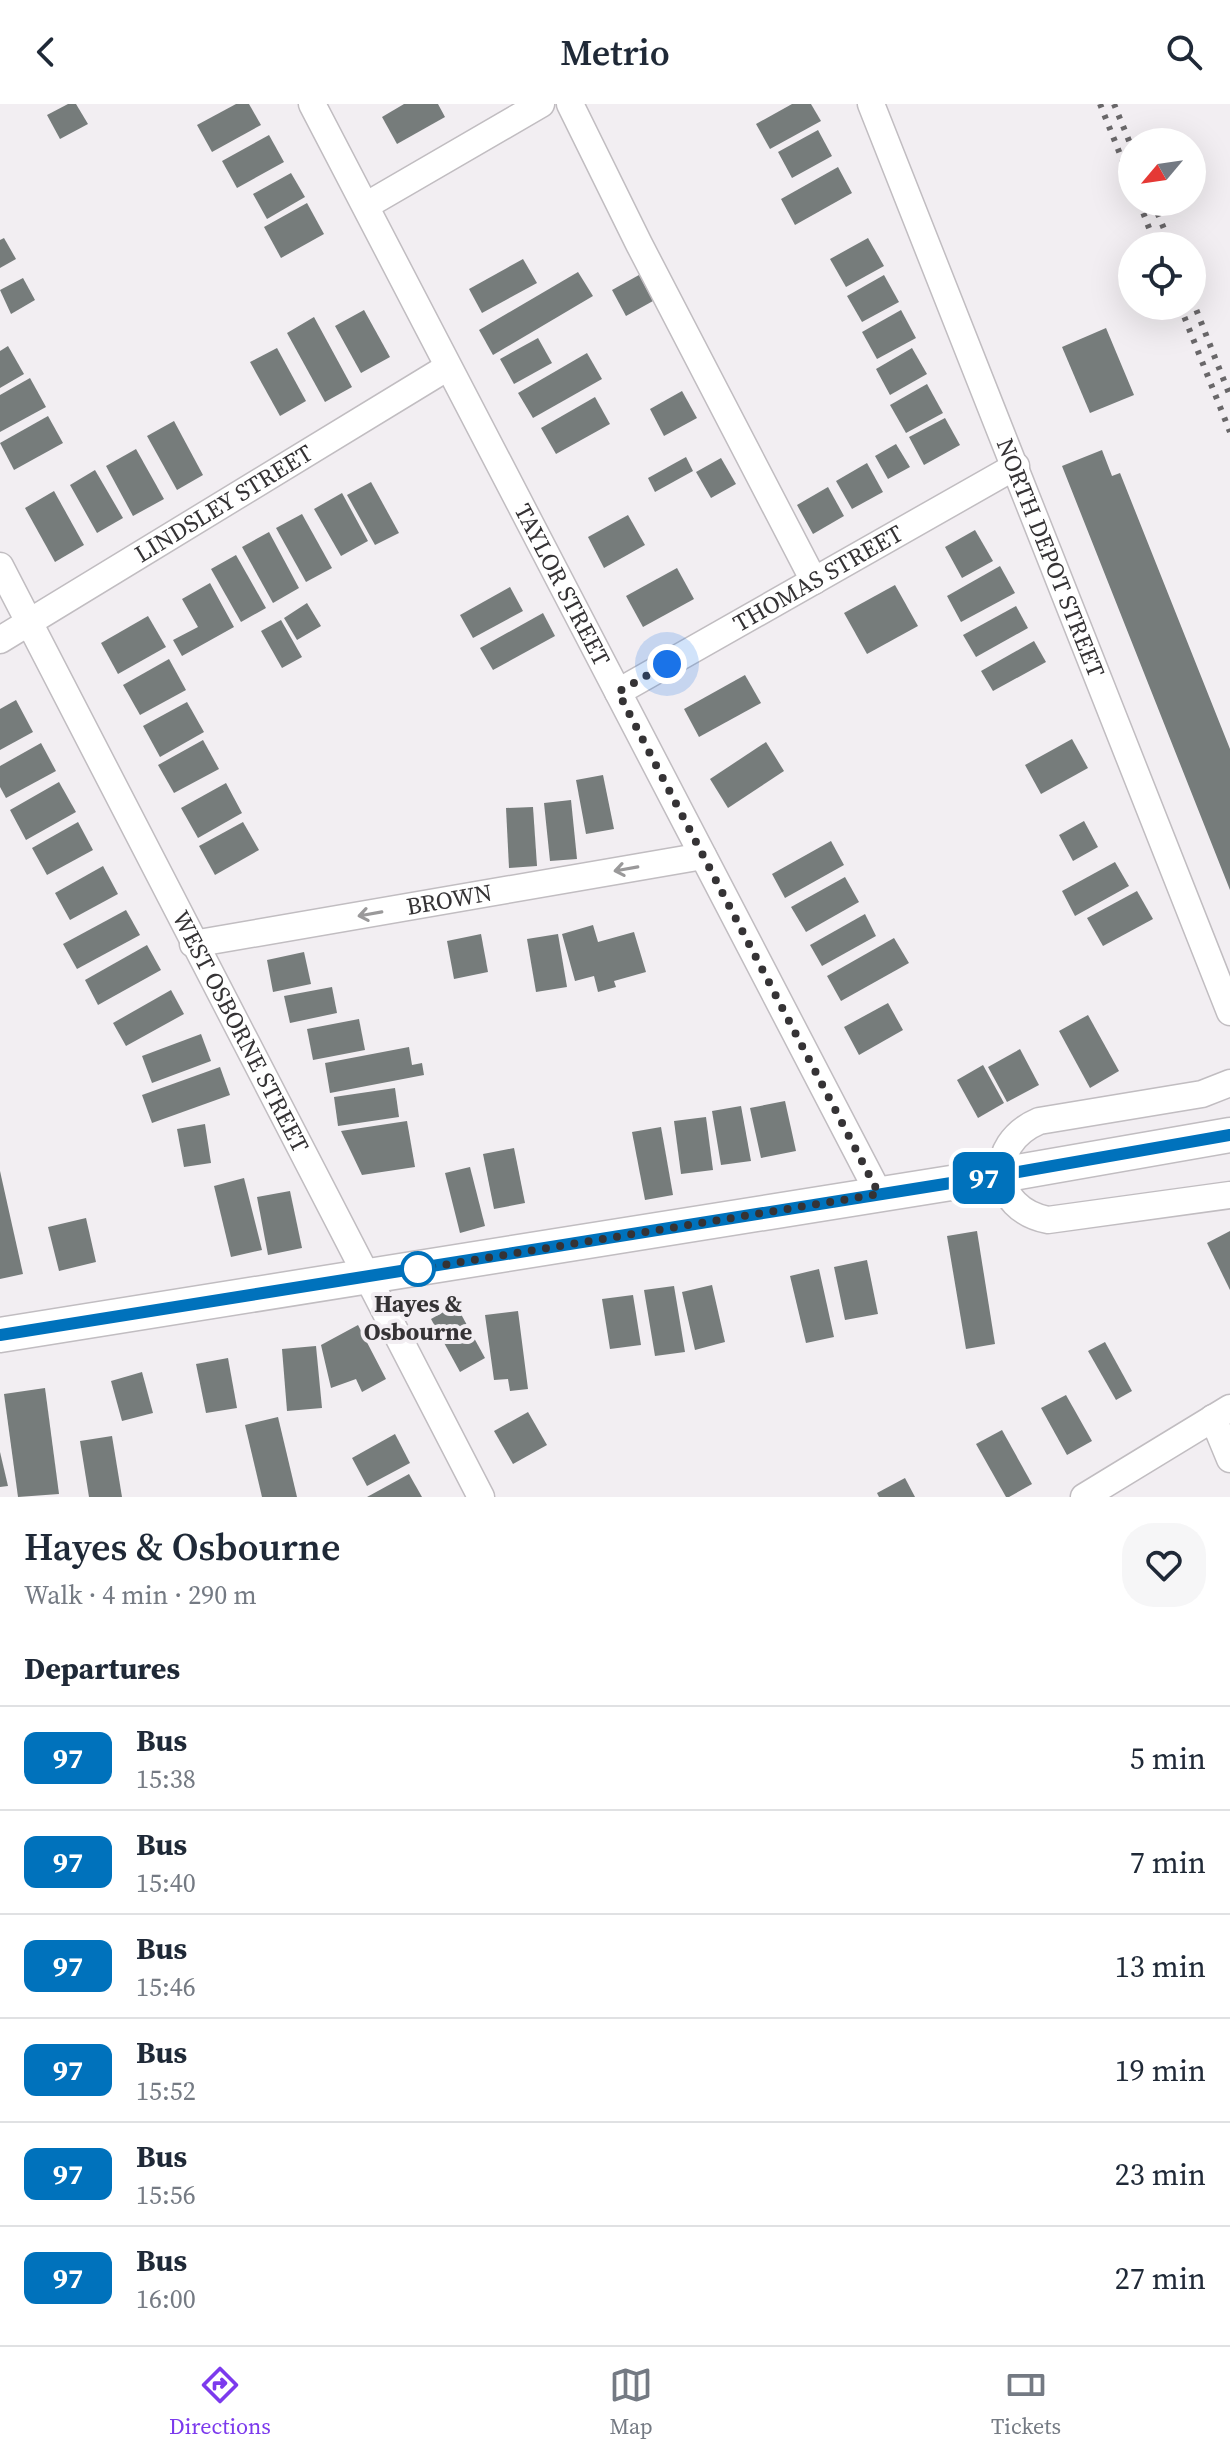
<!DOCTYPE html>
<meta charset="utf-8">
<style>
body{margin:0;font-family:"Source Serif 4",serif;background:#f6f6f7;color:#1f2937;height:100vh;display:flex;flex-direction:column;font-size:30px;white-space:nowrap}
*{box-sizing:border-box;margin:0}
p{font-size:26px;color:#747a83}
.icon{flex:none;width:44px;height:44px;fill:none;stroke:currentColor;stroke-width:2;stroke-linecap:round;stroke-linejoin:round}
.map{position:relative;height:1393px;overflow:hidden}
.details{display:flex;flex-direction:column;background:#fff;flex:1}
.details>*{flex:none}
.badge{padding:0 16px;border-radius:12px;font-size:28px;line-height:52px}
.needle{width:52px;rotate:241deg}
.buttons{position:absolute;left:1118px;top:24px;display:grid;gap:16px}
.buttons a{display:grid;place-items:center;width:88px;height:88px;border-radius:50%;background:#fff;box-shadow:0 8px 32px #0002;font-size:40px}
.you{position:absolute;width:40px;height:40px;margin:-20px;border:6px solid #fff;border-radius:50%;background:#1a73e8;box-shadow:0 0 0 12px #1a73e833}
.map>.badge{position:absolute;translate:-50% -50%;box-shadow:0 0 0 4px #fff}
h2{padding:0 24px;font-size:30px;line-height:72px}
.round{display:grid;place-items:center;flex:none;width:84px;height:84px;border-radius:32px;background:#f6f6f7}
.summary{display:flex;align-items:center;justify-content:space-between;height:136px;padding:0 24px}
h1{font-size:38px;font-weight:600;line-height:60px}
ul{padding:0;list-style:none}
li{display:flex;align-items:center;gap:24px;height:104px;padding:0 24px;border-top:2px solid #e0e1e3}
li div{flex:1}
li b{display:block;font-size:30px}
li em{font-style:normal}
li .badge{min-width:88px;font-weight:700;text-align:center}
header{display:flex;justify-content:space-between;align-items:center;height:104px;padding:0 24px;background:#fff;font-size:36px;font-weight:600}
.dock{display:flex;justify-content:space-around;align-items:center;height:112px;border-top:2px solid #e0e1e3;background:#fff;font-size:22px;color:#747a83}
.dock a{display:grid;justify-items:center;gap:4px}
.dock .current{color:#7c3aed}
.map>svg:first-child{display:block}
.building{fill:#767c7b}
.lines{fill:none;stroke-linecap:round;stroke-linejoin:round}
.minor-casing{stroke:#c1bdc1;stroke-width:29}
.major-casing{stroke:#c1bdc1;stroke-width:37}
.minor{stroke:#fff;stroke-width:26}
.major{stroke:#fff;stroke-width:34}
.rail{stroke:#696769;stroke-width:6;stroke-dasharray:4 8;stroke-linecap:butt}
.oneway{stroke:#9a999a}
.line-casing{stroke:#fff;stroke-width:18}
.line{stroke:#0072bc;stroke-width:12}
.walk{stroke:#353335;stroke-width:8;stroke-dasharray:0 14.4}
.stop-dot{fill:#fff;stroke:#0072bc;stroke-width:4}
.labels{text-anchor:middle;stroke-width:8;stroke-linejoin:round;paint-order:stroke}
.street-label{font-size:24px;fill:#353335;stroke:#f2eef2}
.stop-label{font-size:24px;font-weight:bold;fill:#353335;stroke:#f2eef2}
</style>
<header><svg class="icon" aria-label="back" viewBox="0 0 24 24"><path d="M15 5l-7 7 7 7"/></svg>Metrio<svg class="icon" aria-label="search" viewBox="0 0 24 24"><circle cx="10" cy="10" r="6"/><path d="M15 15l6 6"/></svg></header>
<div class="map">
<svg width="1230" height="1393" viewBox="0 0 1230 1393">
<rect width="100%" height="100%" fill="#f2eef2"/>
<g class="building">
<polygon points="68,0 76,0 88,20 60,35 47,11"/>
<polygon points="236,0 249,0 261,21 212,48 197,21"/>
<polygon points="404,0 438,0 445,13 397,40 382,13"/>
<polygon points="792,0 811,0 821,17 770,45 756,20"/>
<polygon points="818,26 832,52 792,74 778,48"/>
<polygon points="269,31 284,58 237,84 222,57"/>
<polygon points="838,63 852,89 795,121 781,95"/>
<polygon points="291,69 305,93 267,115 253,90"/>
<polygon points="307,99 324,130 281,154 264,123"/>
<polygon points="4,134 16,155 0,164 0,136"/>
<polygon points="868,134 884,162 846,183 830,155"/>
<polygon points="523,155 537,179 482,209 469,185"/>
<polygon points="578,168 593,192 493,251 479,226"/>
<polygon points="639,171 653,197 626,212 612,186"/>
<polygon points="884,171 899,198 862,218 847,192"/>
<polygon points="23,174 35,196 11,210 0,186"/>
<polygon points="364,206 390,253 361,269 335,222"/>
<polygon points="901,206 916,234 877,255 862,228"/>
<polygon points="314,213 352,283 325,298 287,229"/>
<polygon points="1106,224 1134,291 1090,309 1062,243"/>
<polygon points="538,234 552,259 514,280 500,255"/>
<polygon points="8,242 24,270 0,284 0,247"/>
<polygon points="277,244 306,297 280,312 250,258"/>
<polygon points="912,244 927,270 890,291 876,265"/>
<polygon points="587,249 602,275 533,314 518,289"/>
<polygon points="30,274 46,303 0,328 0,291"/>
<polygon points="927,280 943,309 906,329 890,301"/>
<polygon points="682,287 697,314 664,332 650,305"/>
<polygon points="595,293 610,320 556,350 541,324"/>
<polygon points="48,312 63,339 14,366 0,339"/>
<polygon points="945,314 960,341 924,361 909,333"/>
<polygon points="174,317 203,371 177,386 147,332"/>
<polygon points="896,340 910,363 888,375 875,352"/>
<polygon points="136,345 164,395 133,412 106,362"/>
<polygon points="1102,346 1112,372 1120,369 1230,645 1230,786 1062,362"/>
<polygon points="686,353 693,367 655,388 648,374"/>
<polygon points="721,354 736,380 711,394 696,368"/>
<polygon points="867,359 883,388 852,405 836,377"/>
<polygon points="95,366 123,414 97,429 70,381"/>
<polygon points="371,378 399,429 375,441 347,391"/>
<polygon points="828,383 844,412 813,430 797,401"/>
<polygon points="54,387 84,441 55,458 25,404"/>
<polygon points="342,389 368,437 341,452 314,405"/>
<polygon points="302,410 332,464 306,478 276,424"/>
<polygon points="628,411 645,441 604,464 588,433"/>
<polygon points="975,426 993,457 962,474 945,443"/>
<polygon points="269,428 299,484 273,499 242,443"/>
<polygon points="236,451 266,504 241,518 211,465"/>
<polygon points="1000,462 1015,489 961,518 947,492"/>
<polygon points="677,464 694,495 643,523 626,492"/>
<polygon points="210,479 234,523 182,552 173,536 198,523 182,495"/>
<polygon points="895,481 918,522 867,550 844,509"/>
<polygon points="510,483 523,507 473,534 460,511"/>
<polygon points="307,499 321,522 297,536 284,514"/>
<polygon points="1016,502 1028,524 976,553 963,531"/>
<polygon points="543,509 555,532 493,566 480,544"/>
<polygon points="148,512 166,543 118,570 101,539"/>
<polygon points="281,516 302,553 282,564 261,527"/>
<polygon points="1034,537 1046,558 993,587 981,567"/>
<polygon points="169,555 186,586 140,611 123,581"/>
<polygon points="745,571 761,599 699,633 684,605"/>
<polygon points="16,596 33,628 0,646 0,605"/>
<polygon points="187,598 204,628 160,653 143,622"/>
<polygon points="1072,635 1088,664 1041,690 1025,661"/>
<polygon points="203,636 219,665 174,689 158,661"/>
<polygon points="766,638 784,667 728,704 710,675"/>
<polygon points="41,639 56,667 6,694 0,683 0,662"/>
<polygon points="603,671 614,725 586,730 576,676"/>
<polygon points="59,678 76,708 26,736 10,706"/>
<polygon points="226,679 242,709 198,734 181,704"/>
<polygon points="571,696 577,755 550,757 544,699"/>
<polygon points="533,703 537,762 509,764 506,704"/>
<polygon points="1084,717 1098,743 1073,757 1059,731"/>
<polygon points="78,718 93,746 47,771 32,744"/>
<polygon points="243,718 259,746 215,771 199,742"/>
<polygon points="831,737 844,761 785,794 772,770"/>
<polygon points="1115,758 1129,782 1075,812 1062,787"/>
<polygon points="103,762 118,790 70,816 55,789"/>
<polygon points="845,773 859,798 806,828 791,803"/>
<polygon points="1137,787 1153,815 1103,842 1087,814"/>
<polygon points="126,806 140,831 77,865 63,840"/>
<polygon points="865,810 876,832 822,862 810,841"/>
<polygon points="593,821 598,838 634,828 646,868 614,877 616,883 598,888 594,872 575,877 562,830"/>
<polygon points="481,830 488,868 454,875 447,837"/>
<polygon points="558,830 567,883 536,888 527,835"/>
<polygon points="894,834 909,859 841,897 827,872"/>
<polygon points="147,841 161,866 98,901 85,876"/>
<polygon points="304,848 311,880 273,888 267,856"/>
<polygon points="332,883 337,909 290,919 284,892"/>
<polygon points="171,886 184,910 126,942 113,919"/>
<polygon points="888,899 903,926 859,951 844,923"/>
<polygon points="1088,911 1119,967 1090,984 1059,927"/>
<polygon points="359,915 365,946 313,956 307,925"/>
<polygon points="201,930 211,957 152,979 142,952"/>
<polygon points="409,943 412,961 422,959 424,971 330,989 325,959"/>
<polygon points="1020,945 1039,981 1007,998 988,963"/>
<polygon points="983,961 1004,999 978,1014 957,976"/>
<polygon points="220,963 230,991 152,1019 142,991"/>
<polygon points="395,984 399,1013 338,1022 334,993"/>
<polygon points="785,997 796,1047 761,1054 750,1004"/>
<polygon points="741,1002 751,1057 721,1061 712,1007"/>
<polygon points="706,1013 713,1066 681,1070 674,1017"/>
<polygon points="407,1017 415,1063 362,1071 341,1027"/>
<polygon points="205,1020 211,1059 184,1063 177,1025"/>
<polygon points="661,1023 673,1091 645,1096 632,1028"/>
<polygon points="514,1044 525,1099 494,1105 483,1050"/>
<polygon points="470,1063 485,1122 460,1129 445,1069"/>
<polygon points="0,1067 23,1170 0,1175"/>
<polygon points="244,1074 262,1146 231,1153 214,1082"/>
<polygon points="290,1087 302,1144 268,1151 257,1093"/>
<polygon points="86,1114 96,1158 59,1167 48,1123"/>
<polygon points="977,1127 995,1240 966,1245 947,1132"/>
<polygon points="1230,1127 1230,1186 1207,1139"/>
<polygon points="867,1156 878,1210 845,1216 834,1163"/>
<polygon points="819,1165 834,1233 806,1239 790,1172"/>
<polygon points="712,1181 725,1238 695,1246 682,1188"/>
<polygon points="674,1182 685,1248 655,1252 644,1186"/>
<polygon points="633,1191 641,1241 610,1245 602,1195"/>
<polygon points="456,1201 485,1254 460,1268 431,1215"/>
<polygon points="518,1207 528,1285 510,1287 508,1275 494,1276 485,1211"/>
<polygon points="358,1221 386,1275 362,1288 356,1275 331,1284 321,1241"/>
<polygon points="1105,1238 1132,1287 1116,1296 1088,1247"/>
<polygon points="316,1242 322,1304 287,1307 282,1245"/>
<polygon points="228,1254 237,1304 206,1309 196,1260"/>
<polygon points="142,1268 153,1309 122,1317 111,1277"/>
<polygon points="45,1284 59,1390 18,1393 4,1290"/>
<polygon points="1066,1291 1092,1337 1067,1351 1041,1304"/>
<polygon points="528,1308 547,1341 513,1360 494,1327"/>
<polygon points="278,1313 297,1393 262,1393 245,1321"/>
<polygon points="1002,1326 1032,1380 1009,1393 1006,1393 976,1340"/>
<polygon points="395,1330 410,1359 367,1382 352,1354"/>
<polygon points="112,1332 122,1393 89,1393 80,1337"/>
<polygon points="0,1348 8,1382 0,1383"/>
<polygon points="409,1370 422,1393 367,1393"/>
<polygon points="905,1374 915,1393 879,1393 877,1389"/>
</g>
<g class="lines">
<defs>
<g id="minor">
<path id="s1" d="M 312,0 L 879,1090"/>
<polyline points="570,0 639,140 814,477"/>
<path id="s2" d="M 871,0 L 1230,908"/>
<polyline points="367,101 541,0"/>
<path id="s3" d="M 0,462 L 481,1393"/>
<path id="s4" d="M 0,536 L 448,263"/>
<path id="s5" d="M 618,588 L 1016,362"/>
<path id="s6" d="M 193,840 L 703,752"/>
<path d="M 1230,979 L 1202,990 L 1039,1017 C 985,1040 991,1105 1048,1116 L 1230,1091"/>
<polyline points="1213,1314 1230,1355"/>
<polyline points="1084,1393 1230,1304"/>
</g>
<polyline id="major" points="0,1231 1001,1071 1230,1031"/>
</defs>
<use href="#minor" class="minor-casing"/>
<use href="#major" class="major-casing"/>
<use href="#minor" class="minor"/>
<use href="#major" class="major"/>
<g class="rail">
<polyline points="1100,0 1132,80"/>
<polyline points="1114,0 1132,44"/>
<polyline points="1139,98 1156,142"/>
<polyline points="1153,98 1171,142"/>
<polyline points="1192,195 1230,292"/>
<polyline points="1180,202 1230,328"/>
</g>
</g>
<defs><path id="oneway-shaft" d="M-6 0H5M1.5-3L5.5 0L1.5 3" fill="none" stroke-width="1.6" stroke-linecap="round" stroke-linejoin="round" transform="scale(2)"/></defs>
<g class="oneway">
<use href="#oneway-shaft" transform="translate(626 765) rotate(170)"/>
<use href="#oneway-shaft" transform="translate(370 810) rotate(170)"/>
</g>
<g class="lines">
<defs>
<polyline id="line" points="0,1231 1001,1071 1230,1031"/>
</defs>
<use href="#line" class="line-casing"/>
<use href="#line" class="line"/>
<polyline class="walk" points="418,1165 879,1090 618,588 667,560"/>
</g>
<circle class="stop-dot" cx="418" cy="1165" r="16"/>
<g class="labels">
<g class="street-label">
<text dy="8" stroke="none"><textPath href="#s4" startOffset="262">LINDSLEY STREET</textPath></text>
<text dy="8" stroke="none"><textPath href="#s2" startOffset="488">NORTH DEPOT STREET</textPath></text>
<text dy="8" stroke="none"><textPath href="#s5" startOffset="230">THOMAS STREET</textPath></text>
<text dy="8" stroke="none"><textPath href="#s1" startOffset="542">TAYLOR STREET</textPath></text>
<text dy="8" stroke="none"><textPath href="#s6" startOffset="260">BROWN</textPath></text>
<text dy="8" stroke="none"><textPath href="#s3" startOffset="524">WEST OSBORNE STREET</textPath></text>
</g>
<g class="stop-label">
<text x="418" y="1208">Hayes &amp;<tspan x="418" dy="28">Osbourne</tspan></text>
</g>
</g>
</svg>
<div class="buttons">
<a><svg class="needle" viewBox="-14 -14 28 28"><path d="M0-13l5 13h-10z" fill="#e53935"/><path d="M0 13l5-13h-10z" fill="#747a83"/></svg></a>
<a><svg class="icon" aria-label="locate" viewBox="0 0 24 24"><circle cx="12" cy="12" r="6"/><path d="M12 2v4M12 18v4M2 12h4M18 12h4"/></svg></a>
</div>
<div class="you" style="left:667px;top:560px"></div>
<b class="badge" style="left:984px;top:1074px;background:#0072bc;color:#fff">97</b>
</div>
<section class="details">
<div class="summary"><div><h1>Hayes &amp; Osbourne</h1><p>Walk · 4 min · 290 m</p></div><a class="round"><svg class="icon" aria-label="heart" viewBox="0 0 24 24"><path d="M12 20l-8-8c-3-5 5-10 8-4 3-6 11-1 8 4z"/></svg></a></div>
<h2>Departures</h2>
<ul>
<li><span class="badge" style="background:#0072bc;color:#fff">97</span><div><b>Bus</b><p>15:38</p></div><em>5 min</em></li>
<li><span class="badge" style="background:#0072bc;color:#fff">97</span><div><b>Bus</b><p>15:40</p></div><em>7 min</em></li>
<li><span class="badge" style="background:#0072bc;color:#fff">97</span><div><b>Bus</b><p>15:46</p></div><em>13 min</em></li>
<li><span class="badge" style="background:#0072bc;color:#fff">97</span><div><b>Bus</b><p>15:52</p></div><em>19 min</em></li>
<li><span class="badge" style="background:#0072bc;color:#fff">97</span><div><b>Bus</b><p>15:56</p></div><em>23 min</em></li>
<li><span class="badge" style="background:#0072bc;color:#fff">97</span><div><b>Bus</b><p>16:00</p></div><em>27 min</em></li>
</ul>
</section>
<nav class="dock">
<a class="current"><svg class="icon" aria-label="directions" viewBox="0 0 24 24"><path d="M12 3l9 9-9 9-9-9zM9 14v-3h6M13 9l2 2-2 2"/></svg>Directions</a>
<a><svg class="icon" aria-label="map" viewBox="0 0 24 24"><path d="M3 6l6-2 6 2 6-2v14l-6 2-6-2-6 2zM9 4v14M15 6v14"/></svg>Map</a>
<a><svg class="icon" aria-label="tickets" viewBox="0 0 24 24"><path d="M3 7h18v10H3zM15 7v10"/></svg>Tickets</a>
</nav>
